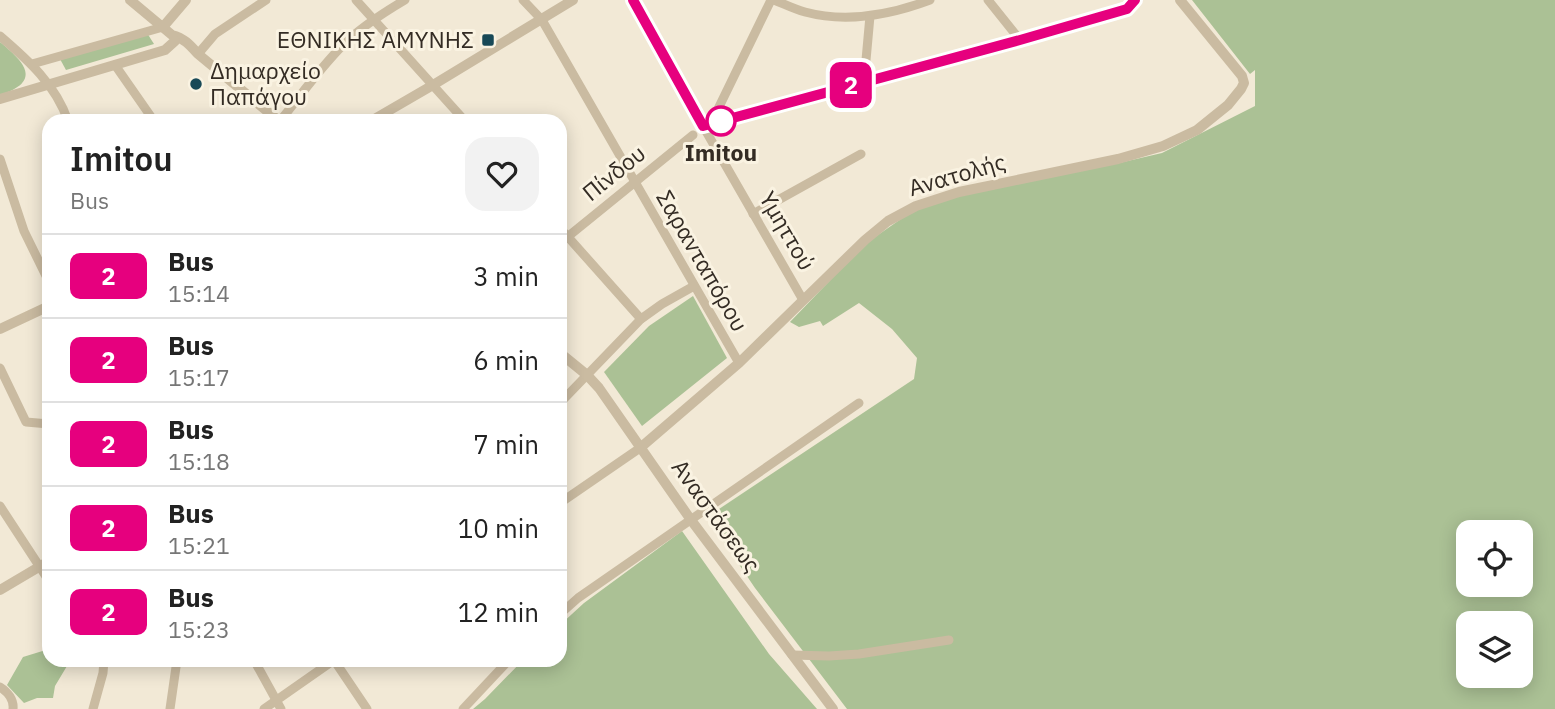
<!DOCTYPE html>
<meta charset="utf-8">
<style>
body{margin:0;font-family:"IBM Plex Sans",sans-serif;background:#f2f2f2;color:#222;height:100vh;display:flex;flex-direction:column;font-size:26px;white-space:nowrap}
*{box-sizing:border-box;margin:0}
p{font-size:23px;color:#767676}
.icon{flex:none;width:38px;height:38px;fill:none;stroke:currentColor;stroke-width:2;stroke-linecap:round;stroke-linejoin:round}
.map{position:relative;flex:1;overflow:hidden}
.details{position:absolute;left:42px;top:114px;width:525px;height:553px;display:flex;flex-direction:column;background:#fff;border-radius:21px;box-shadow:0 4px 18px #0003}
.details>*{flex:none}
.badge{padding:0 14px;border-radius:10px;font-size:24px;line-height:46px}
.buttons{position:absolute;left:1456px;top:520px;display:grid;gap:14px}
.buttons a{display:grid;place-items:center;width:77px;height:77px;border-radius:14px;background:#fff;box-shadow:0 4px 18px #0003;font-size:35px}
.map>.badge{position:absolute;translate:-50% -50%;box-shadow:0 0 0 4px #fff}
.round{display:grid;place-items:center;flex:none;width:74px;height:74px;border-radius:21px;background:#f2f2f2}
.summary{display:flex;align-items:center;justify-content:space-between;height:119px;padding:0 28px}
h1{font-size:33px;font-weight:600;line-height:52px}
ul{padding:0;list-style:none}
li{display:flex;align-items:center;gap:21px;height:84px;padding:0 28px;border-top:2px solid #e0e0e0}
li div{flex:1}
li b{display:block;font-size:26px}
li em{font-style:normal}
li .badge{min-width:77px;font-weight:700;text-align:center}
.map>svg:first-child{display:block}
.green{fill:#abc195;fill-rule:evenodd}
.lines{fill:none;stroke-linecap:round;stroke-linejoin:round}
.minor{stroke:#cabba1;stroke-width:9}
.tertiary{stroke:#cabba1;stroke-width:10}
.line-casing{stroke:#fff;stroke-width:16}
.line{stroke:#e6007e;stroke-width:10}
.poi-dot{fill:#184957;stroke:#faf3e2;stroke-width:2.5}
.stop-dot{fill:#fff;stroke:#e6007e;stroke-width:3.5}
.labels{text-anchor:middle;stroke-width:6;stroke-linejoin:round;paint-order:stroke}
.poi-label{font-size:23px;fill:#342c24;stroke:#faf3e2;text-anchor:end}
.stop-label{font-size:23px;font-weight:bold;fill:#342c24;stroke:#faf3e2}
.street-label{font-size:23px;fill:#342c24;stroke:#faf3e2}
</style>
<div class="map">
<svg width="1555" height="709" viewBox="0 0 1555 709">
<rect width="100%" height="100%" fill="#f2e9d6"/>
<g class="green">
<path d="M 1192,0 L 1555,0 L 1555,709 L 847,709 L 755,588 L 707,517 L 914,379 L 917,358 L 892,329 L 859,303 L 823,326 L 820,321 L 799,327 L 790,322 L 865,244 L 911,212 L 960,195 L 1119,163 L 1162,153 L 1255,106 L 1255,70 L 1250,74 ZM 1468,532 L 1521,532 L 1521,584 L 1468,584 ZM 1468,623 L 1521,623 L 1521,676 L 1468,676 Z"/>
<polygon points="147,33 154,44 66,70 60,59"/>
<path d="M 0,42 C 24,62 43,81 0,95 Z"/>
<polygon points="693,296 727,358 642,426 604,372 649,326"/>
<polygon points="682,531 769,654 817,709 473,709 485,699 523,660 560,660 560,625 584,603"/>
<polygon points="49,649 49,660 69,660 70,661 55,686 53,698 37,698 24,703 7,685 23,657"/>
</g>
<g class="lines">
<g class="minor">
<polyline points="356,0 465,121"/>
<polyline points="523,0 542,20 739,363"/>
<polyline points="771,0 718,109 703,126 803,300"/>
<path d="M 774,0 C 784,4 794,9 805,12 C 846,23 890,15 930,0"/>
<polyline points="988,0 1020,40"/>
<path d="M 0,36 C 28,60 56,85 68,121"/>
<polyline points="198,54 215,34 266,0"/>
<polyline points="32,64 163,27"/>
<polyline points="115,65 154,121"/>
<polyline points="864,82 870,16"/>
<path d="M 280,121 C 301,95 320,68 343,45 C 361,27 383,13 405,0"/>
<polyline points="0,159 24,231 49,282"/>
<polyline points="753,214 861,154"/>
<polyline points="560,228 641,319"/>
<polyline points="560,243 693,135"/>
<polyline points="0,368 26,422 49,424"/>
<polyline points="560,403 641,319 662,304 694,286"/>
<polyline points="560,503 640,448"/>
<polyline points="0,506 49,581"/>
<polyline points="560,614 578,598 859,403"/>
<polyline points="792,655 829,656 859,654 949,640"/>
<polyline points="80,660 89,662 104,662"/>
<polyline points="254,660 281,709"/>
<polyline points="334,660 367,709"/>
<path d="M 0,687 C 8,692 14,700 13,709"/>
<polyline points="93,709 103,673 104,660"/>
<polyline points="170,709 177,660"/>
<polyline points="264,709 334,660"/>
<polyline points="463,709 509,660"/>
</g>
<g class="tertiary">
<path d="M 130,0 L 172,35 C 184,38 190,45 198,54 L 279,121"/>
<polyline points="633,0 703,126 1020,40 1127,9 1136,0"/>
<polyline points="163,27 186,0"/>
<polyline points="0,99 165,50 175,41"/>
<polyline points="371,121 433,85 573,0"/>
<polyline points="0,329 49,306"/>
<polyline points="560,353 587,375 599,388 691,520 833,709"/>
<polyline points="640,448 739,363 865,240 888,221 916,206 959,192 1118,159 1163,146 1197,130 1228,105 1241,89 1244,83 1242,76 1180,0"/>
<polyline points="0,590 49,561"/>
</g>
</g>
<g class="lines">
<defs>
<polyline id="line" points="633,0 703,126 1020,40 1127,9 1135,0"/>
</defs>
<use href="#line" class="line-casing"/>
<use href="#line" class="line"/>
</g>
<g class="poi-dot">
<rect x="481" y="33" width="14" height="14" rx="3.5"/>
<circle cx="196" cy="84" r="7"/>
</g>
<circle class="stop-dot" cx="721" cy="121" r="14"/>
<g class="labels">
<g class="poi-label">
<text x="474" y="48">ΕΘΝΙΚΗΣ ΑΜΥΝΗΣ</text>
<text x="210" y="79" text-anchor="start">Δημαρχείο<tspan x="210" dy="26">Παπάγου</tspan></text>
</g>
<g class="stop-label">
<text x="721" y="161">Imitou</text>
</g>
<g class="street-label">
<text transform="translate(614 173) rotate(-39)" y="8">Πίνδου</text>
<text transform="translate(957 175) rotate(-16)" y="8">Ανατολής</text>
<text transform="translate(787 231) rotate(60)" y="8">Υμηττού</text>
<text transform="translate(702 261) rotate(60)" y="8">Σαρανταπόρου</text>
<text transform="translate(716 516) rotate(54)" y="8">Αναστάσεως</text>
</g>
</g>
</svg>
<div class="buttons">
<a><svg class="icon" aria-label="locate" viewBox="0 0 24 24"><circle cx="12" cy="12" r="6"/><path d="M12 2v4M12 18v4M2 12h4M18 12h4"/></svg></a>
<a><svg class="icon" aria-label="layers" viewBox="0 0 24 24"><path d="M12 4l9 5-9 5-9-5zM3 14l9 5 9-5"/></svg></a>
</div>
<b class="badge" style="left:851px;top:85px;background:#e6007e;color:#fff">2</b>
<section class="details">
<div class="summary"><div><h1>Imitou</h1><p>Bus</p></div><a class="round"><svg class="icon" aria-label="heart" viewBox="0 0 24 24"><path d="M12 20l-8-8c-3-5 5-10 8-4 3-6 11-1 8 4z"/></svg></a></div>
<ul>
<li><span class="badge" style="background:#e6007e;color:#fff">2</span><div><b>Bus</b><p>15:14</p></div><em>3 min</em></li>
<li><span class="badge" style="background:#e6007e;color:#fff">2</span><div><b>Bus</b><p>15:17</p></div><em>6 min</em></li>
<li><span class="badge" style="background:#e6007e;color:#fff">2</span><div><b>Bus</b><p>15:18</p></div><em>7 min</em></li>
<li><span class="badge" style="background:#e6007e;color:#fff">2</span><div><b>Bus</b><p>15:21</p></div><em>10 min</em></li>
<li><span class="badge" style="background:#e6007e;color:#fff">2</span><div><b>Bus</b><p>15:23</p></div><em>12 min</em></li>
</ul>
</section>
</div>
